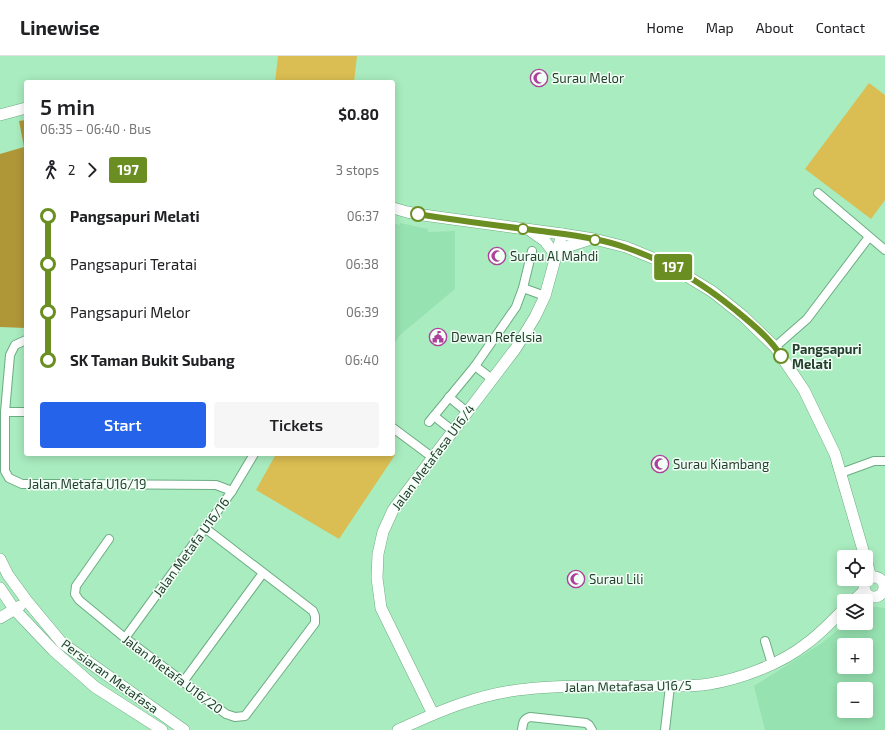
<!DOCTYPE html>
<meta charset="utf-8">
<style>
body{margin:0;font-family:"Exo 2",sans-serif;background:#f6f6f6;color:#202124;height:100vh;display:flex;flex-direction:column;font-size:15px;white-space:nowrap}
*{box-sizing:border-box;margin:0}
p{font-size:13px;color:#757577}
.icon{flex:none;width:22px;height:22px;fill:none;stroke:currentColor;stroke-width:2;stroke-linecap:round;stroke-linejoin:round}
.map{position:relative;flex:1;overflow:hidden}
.side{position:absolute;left:24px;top:24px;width:371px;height:376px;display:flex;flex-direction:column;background:#fff;border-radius:4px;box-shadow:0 2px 10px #0003}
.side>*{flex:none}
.badge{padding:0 8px;border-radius:3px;font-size:14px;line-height:26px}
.tools{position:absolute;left:837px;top:494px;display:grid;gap:8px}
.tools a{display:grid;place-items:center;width:36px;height:36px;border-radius:4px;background:#fff;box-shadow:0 2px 10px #0003;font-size:20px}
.map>.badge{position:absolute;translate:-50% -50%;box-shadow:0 0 0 2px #fff}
.legs{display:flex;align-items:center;gap:6px;height:44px;padding:0 16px;font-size:13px}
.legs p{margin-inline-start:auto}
.overview{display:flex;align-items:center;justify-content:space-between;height:68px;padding:0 16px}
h1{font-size:22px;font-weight:600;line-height:30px}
.primary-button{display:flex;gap:8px;margin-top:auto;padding:8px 16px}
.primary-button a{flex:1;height:46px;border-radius:4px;background:#2563eb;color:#fff;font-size:16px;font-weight:600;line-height:46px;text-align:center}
.primary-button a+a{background:#f6f6f6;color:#202124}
ul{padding:0 16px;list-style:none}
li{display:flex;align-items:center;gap:14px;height:48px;font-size:15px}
li i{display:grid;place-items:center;width:6px;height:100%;margin:0 5px;background:currentColor}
li i::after{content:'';width:10px;height:10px;margin:-5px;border:3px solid;border-radius:50%;background:#fff}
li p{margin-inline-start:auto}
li:first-child i{background:linear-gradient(#0000 50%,currentColor 0)}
li:last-child i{background:linear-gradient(currentColor 50%,#0000 0)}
header{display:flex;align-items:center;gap:24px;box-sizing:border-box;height:56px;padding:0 20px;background:#fff;border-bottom:1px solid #e0e0e0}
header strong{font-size:19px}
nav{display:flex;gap:22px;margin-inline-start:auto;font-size:14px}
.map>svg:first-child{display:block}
.built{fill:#97e2b1;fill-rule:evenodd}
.green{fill:#dabe53}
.forest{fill:#af9738}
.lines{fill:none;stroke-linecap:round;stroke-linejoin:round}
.street-casing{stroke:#6cad83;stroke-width:10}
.secondary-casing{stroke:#6cad83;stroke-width:12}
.street{stroke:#fff;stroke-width:8}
.secondary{stroke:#fff;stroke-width:11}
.line-1-casing{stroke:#fff;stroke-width:9}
.line-1{stroke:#6b8e23;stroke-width:6}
.stop-1-dot{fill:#fff;stroke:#6b8e23;stroke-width:2}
.labels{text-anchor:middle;stroke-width:3;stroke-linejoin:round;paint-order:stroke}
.poi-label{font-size:13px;fill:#243f2d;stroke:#f2fff6;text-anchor:start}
.stop-label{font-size:13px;font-weight:bold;fill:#243f2d;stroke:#f2fff6;text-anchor:start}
.street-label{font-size:13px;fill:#243f2d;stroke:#f2fff6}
</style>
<header>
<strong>Linewise</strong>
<nav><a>Home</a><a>Map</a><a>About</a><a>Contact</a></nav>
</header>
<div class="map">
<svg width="885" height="674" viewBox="0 0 885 674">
<rect width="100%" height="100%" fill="#a9ecbf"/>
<g class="built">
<polygon points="393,167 400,169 400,167 428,173 428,176 455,175 455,233 400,279 393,289"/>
<path d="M 866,550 L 885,552 L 885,674 L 765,674 L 754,630 L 822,587 L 846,567 L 866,567 ZM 844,589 L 866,589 L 866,611 L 844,611 ZM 844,633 L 866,633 L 866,655 L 844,655 Z"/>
</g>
<g class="green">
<polygon points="278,0 357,0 354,26 275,26"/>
<polygon points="869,27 885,39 885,144 871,163 805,113"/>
<polygon points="276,398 393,398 395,399 339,483 256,434"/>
</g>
<polygon class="forest" points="26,64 26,272 0,271 0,98 24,91 19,65"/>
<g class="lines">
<defs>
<g id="street">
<polyline points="818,137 885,194"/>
<polyline points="523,232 545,240"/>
<polyline points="26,284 15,289 10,299 5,356 5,415 9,422 22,428 74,428 216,429 232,435"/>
<polyline points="775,291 807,263 869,181"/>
<polyline points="475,310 492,323"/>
<polyline points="449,341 467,356"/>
<polyline points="5,356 26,356"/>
<polyline points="434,360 453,375"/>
<polyline points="429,366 475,310 516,251 523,232 532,195"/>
<polyline points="393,372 432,401"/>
<polyline points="841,417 874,405 885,405"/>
<polyline points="109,483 76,530 75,538 79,544 125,582 226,658 235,661 245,660 315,567 315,560 313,555 205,472"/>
<polyline points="884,528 885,528"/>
<polyline points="125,582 232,435 254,398"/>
<polyline points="765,585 772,608"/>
<polyline points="183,626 263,517"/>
<path d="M 522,674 C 523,667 523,663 530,661 L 586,667 L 589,669 L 592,674"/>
<polyline points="665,674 670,630"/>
</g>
<g id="secondary">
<polyline points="0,59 26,52"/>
<polyline points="393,152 407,156 423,159 562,178 594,183 626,191 667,208 713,236 743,260 775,291 804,334 835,398 865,501"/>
<polyline points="531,175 545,185 556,200 566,191 588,184"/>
<polyline points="0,503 8,519 27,545 62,587 184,674"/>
<polyline points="866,503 871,522"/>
<circle cx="874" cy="531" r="10"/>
<polyline points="0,532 14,553 53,594 95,631 162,674"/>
<polyline points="853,545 865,534"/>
<polyline points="0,562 20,550"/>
<polyline points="433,658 381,552 377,522 378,498 383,476 393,454 516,292 535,261 545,240 562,178"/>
<path d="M 398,674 C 439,655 481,637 527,633 C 568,628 610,631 651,630 C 670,630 690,631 709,628 C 740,623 781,608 806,588 C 820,578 832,565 844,553"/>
</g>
</defs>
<use href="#street" class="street-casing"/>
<use href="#secondary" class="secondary-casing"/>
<use href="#street" class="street"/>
<use href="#secondary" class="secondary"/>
</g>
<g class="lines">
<defs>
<path id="line-1" d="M 418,158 C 459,165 500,170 541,175 C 569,179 600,182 627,192 C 666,205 702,227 734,253 C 751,267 770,282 781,300"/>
</defs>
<use href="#line-1" class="line-1-casing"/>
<use href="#line-1" class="line-1"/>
</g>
<defs>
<symbol id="mosque-ring" viewBox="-11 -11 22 22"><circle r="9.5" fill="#f2fff6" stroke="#ae3f9c" stroke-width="1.5"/><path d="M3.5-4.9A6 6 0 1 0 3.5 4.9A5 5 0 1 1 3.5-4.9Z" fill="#ae3f9c"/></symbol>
<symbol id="civic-ring" viewBox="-11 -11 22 22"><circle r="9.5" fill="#f2fff6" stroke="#ae3f9c" stroke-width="1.5"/><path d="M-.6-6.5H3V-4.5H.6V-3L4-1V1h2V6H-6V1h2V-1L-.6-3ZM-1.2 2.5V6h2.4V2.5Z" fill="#ae3f9c"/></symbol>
</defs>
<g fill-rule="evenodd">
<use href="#mosque-ring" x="529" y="12" width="20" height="20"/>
<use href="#mosque-ring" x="487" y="190" width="20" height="20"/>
<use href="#civic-ring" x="428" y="271" width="20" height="20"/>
<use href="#mosque-ring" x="650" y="398" width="20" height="20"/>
<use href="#mosque-ring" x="566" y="513" width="20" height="20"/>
</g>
<g class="stop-1-dot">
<circle cx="418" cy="158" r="7"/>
<circle cx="523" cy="173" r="5"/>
<circle cx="595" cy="184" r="5"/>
<circle cx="781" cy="300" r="7"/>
</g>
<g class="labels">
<g class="poi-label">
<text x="552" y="27">Surau Melor</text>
<text x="510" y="205">Surau Al Mahdi</text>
<text x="451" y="286">Dewan Refelsia</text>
<text x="673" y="413">Surau Kiambang</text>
<text x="589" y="528">Surau Lili</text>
</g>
<g class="stop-label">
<text x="792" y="298">Pangsapuri<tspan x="792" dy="15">Melati</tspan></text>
</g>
<g class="street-label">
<text transform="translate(433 401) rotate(-53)" y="5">Jalan Metafasa U16/4</text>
<text x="87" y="433">Jalan Metafa U16/19</text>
<text transform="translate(191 491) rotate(-54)" y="5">Jalan Metafa U16/16</text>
<text transform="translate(173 618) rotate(37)" y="5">Jalan Metafa U16/20</text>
<text transform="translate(110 620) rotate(36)" y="5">Persiaran Metafasa</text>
<text transform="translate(628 630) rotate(-1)" y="5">Jalan Metafasa U16/5</text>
</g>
</g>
</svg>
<div class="tools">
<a><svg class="icon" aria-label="locate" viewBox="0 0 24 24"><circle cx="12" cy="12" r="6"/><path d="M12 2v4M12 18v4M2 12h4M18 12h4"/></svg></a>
<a><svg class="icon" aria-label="layers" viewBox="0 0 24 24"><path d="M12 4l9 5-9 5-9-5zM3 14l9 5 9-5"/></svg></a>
<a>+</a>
<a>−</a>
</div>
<b class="badge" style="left:673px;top:211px;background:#6b8e23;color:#fff">197</b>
<section class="side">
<div class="overview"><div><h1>5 min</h1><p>06:35 – 06:40 · Bus</p></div><b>$0.80</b></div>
<div class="legs"><svg class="icon" aria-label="walk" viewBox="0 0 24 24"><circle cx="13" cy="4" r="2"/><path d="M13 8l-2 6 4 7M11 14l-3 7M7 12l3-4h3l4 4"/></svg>2<svg class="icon" aria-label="forward" viewBox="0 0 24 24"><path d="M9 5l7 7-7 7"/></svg><b class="badge" style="background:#6b8e23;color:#fff">197</b><p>3 stops</p></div>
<ul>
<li><i style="color:#6b8e23"></i><b>Pangsapuri Melati</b><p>06:37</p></li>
<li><i style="color:#6b8e23"></i><span>Pangsapuri Teratai</span><p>06:38</p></li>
<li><i style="color:#6b8e23"></i><span>Pangsapuri Melor</span><p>06:39</p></li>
<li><i style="color:#6b8e23"></i><b>SK Taman Bukit Subang</b><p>06:40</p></li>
</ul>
<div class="primary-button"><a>Start</a><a>Tickets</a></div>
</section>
</div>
